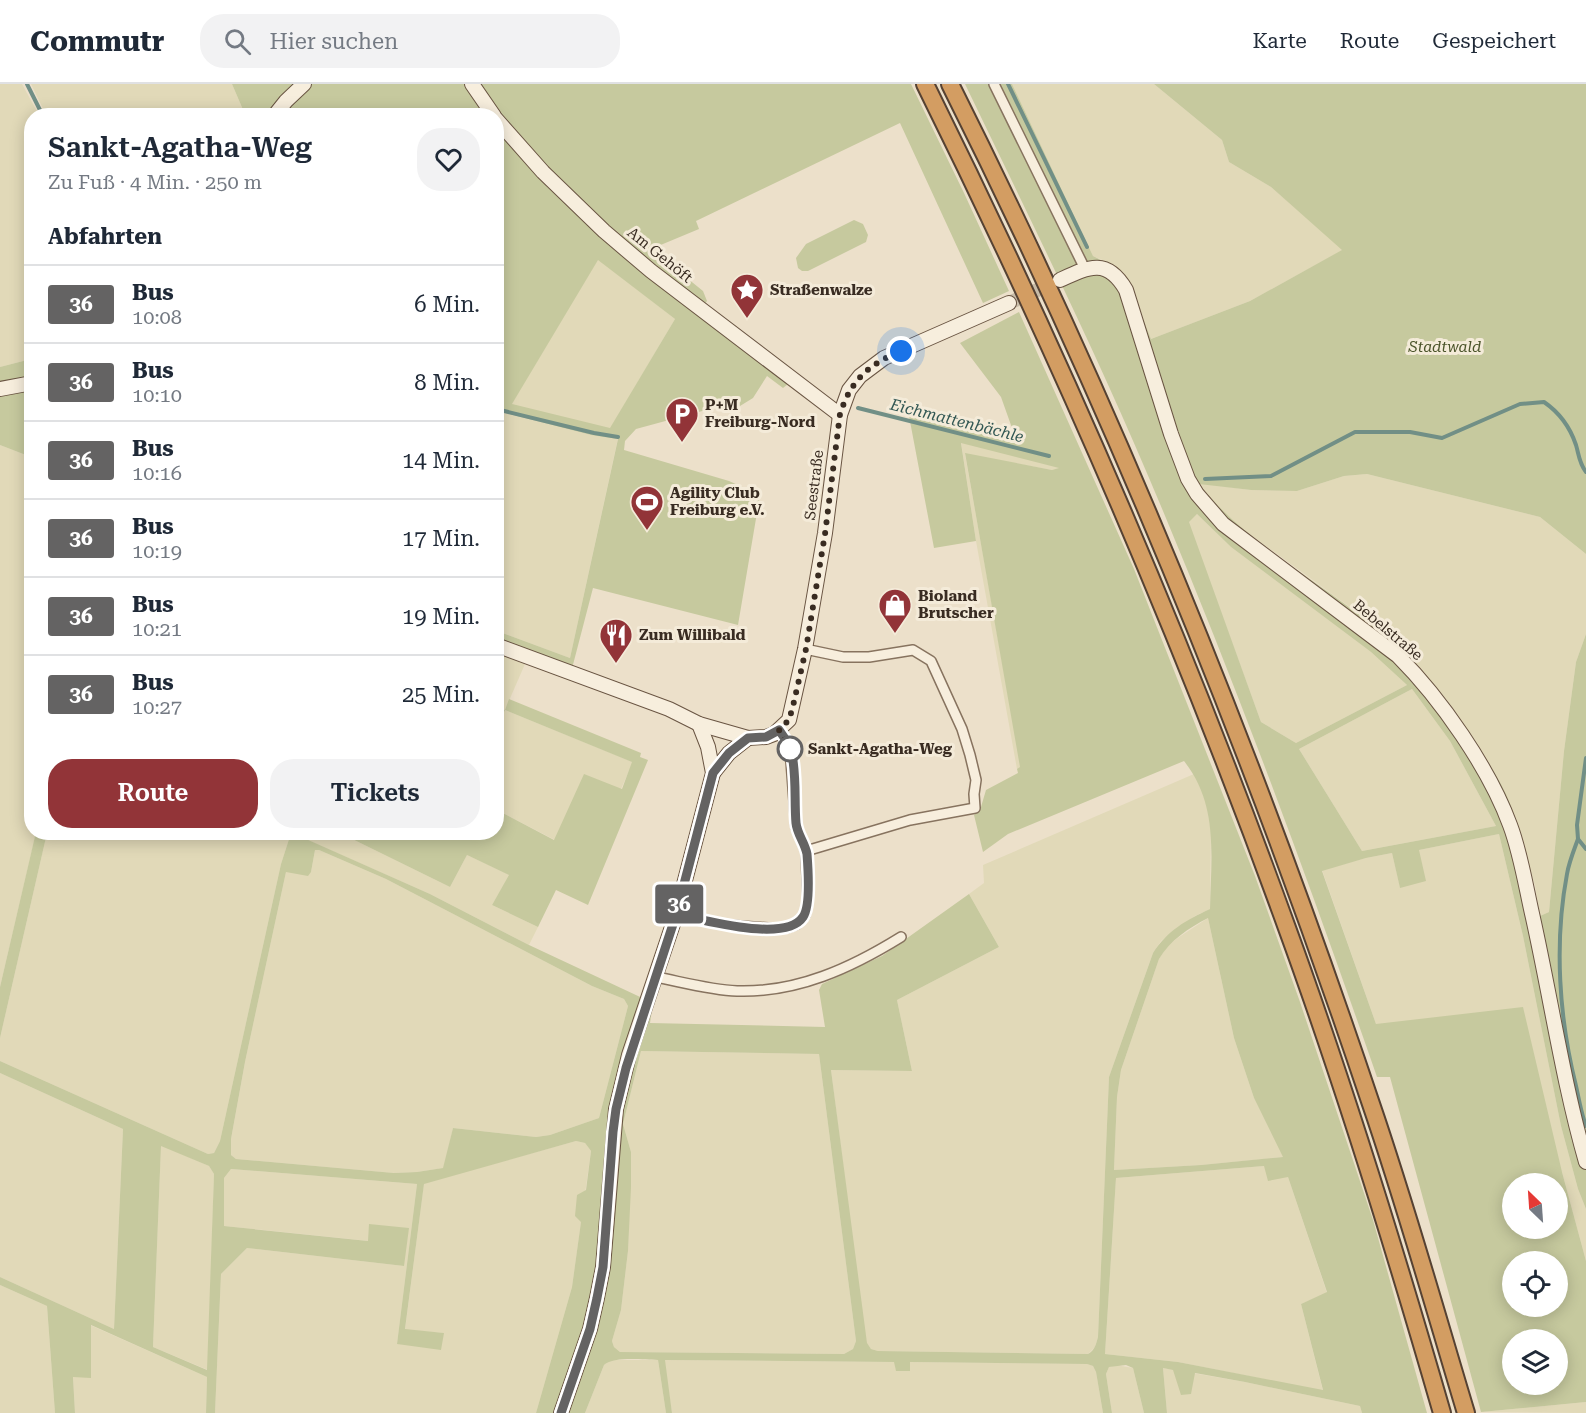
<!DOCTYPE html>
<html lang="de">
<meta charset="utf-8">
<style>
body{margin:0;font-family:"Roboto Serif",serif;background:#f2f2f3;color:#1f2937;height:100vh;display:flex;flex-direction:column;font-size:22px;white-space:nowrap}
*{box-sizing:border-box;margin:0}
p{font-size:20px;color:#747a83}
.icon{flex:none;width:33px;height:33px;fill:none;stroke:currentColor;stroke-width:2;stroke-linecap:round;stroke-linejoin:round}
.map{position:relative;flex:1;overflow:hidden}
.side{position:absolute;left:24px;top:24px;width:480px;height:732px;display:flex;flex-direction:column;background:#fff;border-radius:24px;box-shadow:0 3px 15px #0003}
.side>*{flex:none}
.badge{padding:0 12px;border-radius:4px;font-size:21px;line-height:39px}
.needle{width:39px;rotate:335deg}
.tools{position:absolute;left:1502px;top:1089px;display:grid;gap:12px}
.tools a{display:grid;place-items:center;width:66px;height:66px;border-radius:50%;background:#fff;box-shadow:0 3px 15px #0003;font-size:30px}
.you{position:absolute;width:30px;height:30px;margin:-15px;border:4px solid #fff;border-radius:50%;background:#1a73e8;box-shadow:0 0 0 9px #1a73e833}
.map>.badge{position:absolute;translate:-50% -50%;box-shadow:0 0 0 3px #fff}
h2{padding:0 24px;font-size:22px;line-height:54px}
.round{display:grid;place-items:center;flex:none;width:63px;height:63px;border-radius:24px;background:#f2f2f3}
.summary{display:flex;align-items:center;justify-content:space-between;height:102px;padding:0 24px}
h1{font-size:28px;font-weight:600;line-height:45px}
.button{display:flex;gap:12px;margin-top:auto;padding:12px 24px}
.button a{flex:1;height:69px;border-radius:24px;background:#923438;color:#fff;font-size:24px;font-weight:600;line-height:69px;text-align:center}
.button a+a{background:#f2f2f3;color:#1f2937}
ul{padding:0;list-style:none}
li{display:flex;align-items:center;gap:18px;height:78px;padding:0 24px;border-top:2px solid #e0e1e3}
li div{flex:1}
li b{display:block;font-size:22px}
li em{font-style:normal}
li .badge{min-width:66px;font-weight:700;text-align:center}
header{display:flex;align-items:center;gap:36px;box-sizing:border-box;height:84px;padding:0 30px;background:#fff;border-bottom:2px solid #e0e1e3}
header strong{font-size:28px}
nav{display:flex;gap:33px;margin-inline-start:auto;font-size:21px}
.search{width:420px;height:54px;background:#f2f2f3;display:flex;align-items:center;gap:15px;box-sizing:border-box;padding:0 21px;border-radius:24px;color:#747a83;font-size:22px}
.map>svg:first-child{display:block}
.farmland{fill:#e1d9b8}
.green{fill:#c6c99e;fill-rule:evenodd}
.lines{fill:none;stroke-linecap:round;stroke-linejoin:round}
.stream{stroke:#718f86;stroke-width:4}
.secondary-tunnel{stroke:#c8bca8;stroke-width:14;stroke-dasharray:14 7;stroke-linecap:butt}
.street-casing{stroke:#87735f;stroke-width:12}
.secondary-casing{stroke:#695442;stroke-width:16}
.highway-casing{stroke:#564233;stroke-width:20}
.street{stroke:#f7eedd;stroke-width:9}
.secondary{stroke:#f7eedd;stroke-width:14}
.highway{stroke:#d39d62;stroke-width:16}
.line-casing{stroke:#fff;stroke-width:14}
.line{stroke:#646363;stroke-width:9}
.walk{stroke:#392c22;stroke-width:6;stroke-dasharray:0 10.8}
.stop-dot{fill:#fff;stroke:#646363;stroke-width:3}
.labels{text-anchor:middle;stroke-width:6;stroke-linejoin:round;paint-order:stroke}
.street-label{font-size:15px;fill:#392c22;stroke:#f4ebd9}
.poi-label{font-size:15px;font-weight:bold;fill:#392c22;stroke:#f4ebd9;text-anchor:start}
.park-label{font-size:15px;font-style:italic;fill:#4b542a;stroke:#f4ebd9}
.stop-label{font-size:15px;font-weight:bold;fill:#392c22;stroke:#f4ebd9;text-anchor:start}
.water-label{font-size:16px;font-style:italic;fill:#325753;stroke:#f4ebd9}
</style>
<header>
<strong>Commutr</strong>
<div class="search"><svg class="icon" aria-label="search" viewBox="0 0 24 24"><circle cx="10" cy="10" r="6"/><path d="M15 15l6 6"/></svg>Hier suchen</div>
<nav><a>Karte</a><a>Route</a><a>Gespeichert</a></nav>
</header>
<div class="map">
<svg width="1586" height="1329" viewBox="0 0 1586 1329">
<rect width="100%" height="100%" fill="#ece0ca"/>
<g class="farmland">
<polygon points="0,0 22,0 39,31 32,32 31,275 0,283"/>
<polygon points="31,0 232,0 244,28 242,32 46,31"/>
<polygon points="1012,0 1154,0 1222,56 1229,78 1271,103 1343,166 1250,217 1151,255 1127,194 1107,178 1093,172"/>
<polygon points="598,175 675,235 610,345 511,321"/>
<polygon points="496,327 591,351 618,354 570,574 497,547"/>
<polygon points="961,358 1061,384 1052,386 965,370 1021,684 1017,685 976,457"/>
<polygon points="0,361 31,373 32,748 36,749 0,903"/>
<polygon points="1367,390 1540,433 1586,470 1586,550 1576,578 1564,667 1549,828 1540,832 1535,802 1511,722 1498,694 1446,615 1419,583 1397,561 1354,526 1241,444 1214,419 1198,399 1251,406 1297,407 1344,392"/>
<polygon points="1197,430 1231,463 1371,568 1407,601 1296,659 1261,638 1188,438"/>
<polygon points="497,569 525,580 505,626 633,678 621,705 561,742 555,756 497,726 497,645 505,626 497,622"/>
<polygon points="1412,605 1450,657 1496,742 1362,767 1299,665"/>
<polygon points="1194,690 1205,712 1211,747 1210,825 1195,832 1161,857 1153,869 1109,993 1098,1253 1095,1263 1088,1270 878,1267 871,1265 867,1260 863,1238 831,986 912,987 897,916 999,863 969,810 984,799 983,781"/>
<polygon points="47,749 291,749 281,780 220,1057 214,1069 208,1070 0,977 0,954"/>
<polygon points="297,749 340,749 450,803 467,771 510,791 492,821 538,843 529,861 430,810 296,751"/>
<polygon points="1499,750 1523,852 1561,1042 1578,1105 1586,1125 1586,1177 1562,1088 1376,940 1322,786 1366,774 1392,769 1400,803 1419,766"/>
<polygon points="315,766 319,766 386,795 592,902 624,915 628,922 599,1034 550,1051 536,1053 453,1044 444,1084 417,1088 394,1089 236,1075 231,1071 231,1055 245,978 286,788 311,788"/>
<polygon points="1208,834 1234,954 1254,1014 1284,1073 1201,1081 1114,1086 1117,1013 1121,986 1159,875 1166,864 1176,855"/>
<polygon points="641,967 819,970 856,1257 853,1265 844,1270 620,1268 614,1263 612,1257 621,1226 628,1167 631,1068 623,1040"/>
<polygon points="0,989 123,1045 114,1245 0,1193"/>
<polygon points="576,1057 585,1059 591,1067 572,1203 536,1329 215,1329 221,1190 247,1164 404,1182 369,1140 369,1157 224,1142 224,1094 231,1085 417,1100 397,1260 444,1249 405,1246 424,1099"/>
<polygon points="161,1061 209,1082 214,1090 208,1286 153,1263"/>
<polygon points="1264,1082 1288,1093 1327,1209 1301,1220 1323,1307 1178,1278 1105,1270 1116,1094"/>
<polygon points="0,1201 47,1222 55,1329 0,1329"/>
<polygon points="90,1241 207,1293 206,1329 75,1329 73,1292 91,1293"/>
<polygon points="617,1276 658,1276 666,1329 585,1329 604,1281 608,1277"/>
<polygon points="664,1276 895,1278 896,1286 910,1278 1087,1280 1093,1282 1096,1288 1103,1329 672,1329"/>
<polygon points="1116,1281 1133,1284 1144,1329 1112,1329 1106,1290 1109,1283"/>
<polygon points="1163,1284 1245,1298 1360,1322 1362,1329 1167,1329"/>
<polygon points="1586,1318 1586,1329 1481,1328"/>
</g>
<g class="green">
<path d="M 232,0 L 911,0 L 964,109 L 1009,207 L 983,219 L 900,39 L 696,137 L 699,145 L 651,165 L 703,207 L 707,217 L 701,225 L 788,300 L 783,304 L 767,292 L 753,314 L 740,322 L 728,320 L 636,345 L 625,357 L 624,366 L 729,397 L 760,411 L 738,541 L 593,504 L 569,596 L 497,569 L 497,547 L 570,574 L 618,355 L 591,351 L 497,327 L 496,32 L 242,31 L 244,28 ZM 598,176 L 675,235 L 610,344 L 512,320 Z"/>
<path d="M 965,0 L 1012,0 L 1093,172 L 1117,184 L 1127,194 L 1151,255 L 1250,217 L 1342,166 L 1271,103 L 1229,78 L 1222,56 L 1154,0 L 1586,0 L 1586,470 L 1540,433 L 1367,390 L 1344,392 L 1297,407 L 1251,406 L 1199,400 C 1240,452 1300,486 1353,526 C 1376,543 1399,561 1418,582 C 1439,604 1456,630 1473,655 C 1487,676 1502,698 1511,722 C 1524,758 1531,795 1540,832 L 1549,828 L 1564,667 L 1576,578 L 1586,550 L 1586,1125 L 1578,1105 L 1561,1042 L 1523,852 L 1499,750 L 1419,766 L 1426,797 L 1400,804 L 1392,769 L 1366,774 L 1322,787 L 1376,940 L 1523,923 L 1562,1088 L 1586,1177 L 1586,1318 L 1481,1328 L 1390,993 L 1377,993 C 1311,803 1241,613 1163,427 C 1103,282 1033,141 965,0 ZM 1197,430 L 1231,463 L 1371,568 L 1407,601 L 1296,659 L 1261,638 L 1189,438 ZM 1412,605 L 1450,657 L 1496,742 L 1362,767 L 1299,665 ZM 1512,1100 L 1557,1100 L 1557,1144 L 1512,1144 ZM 1512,1178 L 1557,1178 L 1557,1222 L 1512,1222 ZM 1512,1256 L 1557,1256 L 1557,1300 L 1512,1300 Z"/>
<polygon points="854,136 863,140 868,151 866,158 808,187 802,187 798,184 796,174 806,160"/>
<path d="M 1019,228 L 1134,485 L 1255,792 L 1300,918 L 1373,1136 L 1427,1329 L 1362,1329 L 1360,1322 L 1245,1298 L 1195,1289 L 1191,1310 L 1181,1311 L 1173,1286 L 1163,1284 L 1167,1329 L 1144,1329 L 1133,1284 L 1126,1281 L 1109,1283 L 1106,1290 L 1112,1329 L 1103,1329 L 1096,1288 L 1093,1282 L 1087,1280 L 910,1278 L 910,1287 L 896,1287 L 894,1278 L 665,1276 L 672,1329 L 666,1329 L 658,1276 C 644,1276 614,1272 604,1281 L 585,1329 L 536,1329 L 572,1203 L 581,1138 L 575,1132 L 577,1111 L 586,1106 L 591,1067 L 585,1059 L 576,1057 L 424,1100 L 405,1245 L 444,1249 L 441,1266 L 397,1260 L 417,1100 L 231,1085 L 224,1094 L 224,1142 L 368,1157 L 369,1140 L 409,1144 L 404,1182 L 247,1164 L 221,1190 L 215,1329 L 206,1329 L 207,1293 L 91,1241 L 91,1294 L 73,1293 L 75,1329 L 55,1329 L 47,1222 L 0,1201 L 0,1193 L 114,1245 L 123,1045 L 0,989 L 0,977 L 208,1070 L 214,1069 L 220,1057 L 281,780 L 291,749 L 297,749 L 297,751 L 430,810 L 529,861 L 653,919 L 650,939 L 825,943 L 819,906 L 822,900 L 882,872 L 969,810 L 999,863 L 897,916 L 912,987 L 831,986 L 867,1259 L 871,1265 L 878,1267 L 1088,1270 C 1095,1266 1096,1260 1098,1253 L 1109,993 L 1153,869 C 1167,847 1186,836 1210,825 C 1211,773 1219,721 1184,677 L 1008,750 L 983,768 L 974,731 L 981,723 L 986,706 L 1018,689 L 1017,685 L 1020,683 L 965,369 L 1052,386 L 1059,384 L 961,359 L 976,457 L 934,464 L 909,332 L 1017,358 L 1001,313 L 960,259 ZM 315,766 L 319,766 L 386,795 L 592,902 L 624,915 L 628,922 L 599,1034 L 550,1051 L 536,1053 L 453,1044 L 443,1084 L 417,1088 L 394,1089 L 236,1075 L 231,1071 L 231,1055 L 245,978 L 286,788 L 308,792 L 311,788 ZM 1208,834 L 1234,954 L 1254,1014 L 1283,1073 L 1201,1081 L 1114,1086 L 1117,1013 L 1121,986 L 1159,875 C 1170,856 1189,844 1208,834 ZM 641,967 L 819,970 L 856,1257 L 853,1265 L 844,1270 L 620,1268 L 614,1263 L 612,1257 L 621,1226 L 628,1167 L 631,1103 L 631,1068 L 623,1040 ZM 161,1062 L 209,1082 L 214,1090 L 207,1286 L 153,1263 ZM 1264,1082 L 1268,1097 L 1288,1093 L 1327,1208 L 1301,1220 L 1323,1306 L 1178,1278 L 1105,1270 L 1116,1094 Z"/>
<polygon points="31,275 31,373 0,361 0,283"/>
<polygon points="509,615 641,669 640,673 648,676 588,821 556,806 538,843 492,821 509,791 467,771 450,803 340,749 496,748 497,726 554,756 584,690 622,705 632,678 505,626 497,645 497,622 505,626"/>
<polygon points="36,748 47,749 0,954 0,903"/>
</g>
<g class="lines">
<g class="stream">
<polyline points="27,0 43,32"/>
<polyline points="1008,0 1087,163"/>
<polyline points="858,324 1049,372"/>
<polyline points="496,325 594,349 618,353"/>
<path d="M 1205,395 L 1271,392 L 1355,348 L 1410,348 L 1442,354 L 1520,320 L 1544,318 C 1560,329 1570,343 1576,361 C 1579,371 1579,379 1586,388"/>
<polyline points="1586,674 1577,741 1578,755 1586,765"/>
<path d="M 1578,755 C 1574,766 1569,778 1567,790 C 1554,859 1559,934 1576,1002 C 1579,1015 1581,1029 1586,1042"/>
</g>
<polyline class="secondary-tunnel" points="1009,219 1055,198"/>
<defs>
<g id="street">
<polyline points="994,0 1085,185"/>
<polyline points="805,565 843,573 869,573 913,566 931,577 962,645 970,671 976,696 974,710 975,724 910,736 806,767"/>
<polyline points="676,831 727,841 768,844 786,844 797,840 805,831 808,816 806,767 796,743 790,664 779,646"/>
<path d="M 656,893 C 682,898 711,906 737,907 C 797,909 851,884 901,853"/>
</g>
<g id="secondary">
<polyline points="472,0 494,32"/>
<polyline points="274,32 286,17 304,0"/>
<polyline points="496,35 543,88 604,147 651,187 840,331"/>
<path d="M 1060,196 C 1088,183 1107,173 1126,206 L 1171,350 L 1188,395 L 1197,410 L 1223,440 L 1398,572 C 1441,615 1489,684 1510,741 C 1521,770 1526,804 1533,834 C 1551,915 1563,998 1586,1078"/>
<polyline points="0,305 32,299"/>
<polyline points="496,561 669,625 699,640 748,654 766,653 774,650 789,636 805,565 825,449 840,331 849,306 860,292 884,274 1009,219"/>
<polyline points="713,689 729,669 748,654"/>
<polyline points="561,1329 590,1245 597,1214 603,1183 616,1025 629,971 676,831 713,689 708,663 699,640"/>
</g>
<g id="highway">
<path d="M 925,0 C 1061,274 1183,556 1287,844 C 1345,1003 1395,1166 1442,1329"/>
<path d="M 950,0 C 1115,329 1254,671 1371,1020 C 1406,1122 1435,1226 1466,1329"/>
</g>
</defs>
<use href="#street" class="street-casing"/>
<use href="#secondary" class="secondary-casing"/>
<use href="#highway" class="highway-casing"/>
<use href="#street" class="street"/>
<use href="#secondary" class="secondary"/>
<use href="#highway" class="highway"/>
</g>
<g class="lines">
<defs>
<path id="line" d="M 561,1329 L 590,1245 L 597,1214 L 603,1183 L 613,1048 L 616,1025 L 626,984 L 676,831 L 713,689 L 729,669 L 748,654 L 766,653 L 779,646 C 783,652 789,659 791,666 C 797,689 794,716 796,739 C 797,750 805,759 807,770 C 808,783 811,822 803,833 C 787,857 717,839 693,834"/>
</defs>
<use href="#line" class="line-casing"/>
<use href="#line" class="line"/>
<path class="walk" d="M 790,665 L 779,646 L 789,636 L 793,622 L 806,565 L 825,450 L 840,330 C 851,296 868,281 901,267"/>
</g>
<defs>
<symbol id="sight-pin" viewBox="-11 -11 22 30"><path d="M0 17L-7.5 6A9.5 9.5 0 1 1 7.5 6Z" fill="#923438" stroke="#f4ebd9"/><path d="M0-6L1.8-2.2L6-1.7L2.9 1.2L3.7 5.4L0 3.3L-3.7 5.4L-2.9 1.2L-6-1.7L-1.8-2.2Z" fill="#fff"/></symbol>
<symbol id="parking-pin" viewBox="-11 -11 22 30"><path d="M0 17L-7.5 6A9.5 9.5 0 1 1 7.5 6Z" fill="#923438" stroke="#f4ebd9"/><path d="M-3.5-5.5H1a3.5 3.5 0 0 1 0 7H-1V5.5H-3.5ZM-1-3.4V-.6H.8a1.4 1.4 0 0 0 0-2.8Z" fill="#fff"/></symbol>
<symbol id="stadium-pin" viewBox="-11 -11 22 30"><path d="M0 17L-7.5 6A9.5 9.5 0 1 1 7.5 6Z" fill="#923438" stroke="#f4ebd9"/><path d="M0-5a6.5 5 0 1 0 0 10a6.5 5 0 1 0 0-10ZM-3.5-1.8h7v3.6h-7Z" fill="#fff"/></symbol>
<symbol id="shop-pin" viewBox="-11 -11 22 30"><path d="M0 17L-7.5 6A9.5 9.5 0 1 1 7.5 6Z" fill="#923438" stroke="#f4ebd9"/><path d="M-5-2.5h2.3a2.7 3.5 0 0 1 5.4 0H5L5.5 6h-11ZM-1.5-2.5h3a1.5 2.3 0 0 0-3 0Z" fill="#fff"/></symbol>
<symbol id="restaurant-pin" viewBox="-11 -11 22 30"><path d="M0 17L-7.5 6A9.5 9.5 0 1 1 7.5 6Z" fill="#923438" stroke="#f4ebd9"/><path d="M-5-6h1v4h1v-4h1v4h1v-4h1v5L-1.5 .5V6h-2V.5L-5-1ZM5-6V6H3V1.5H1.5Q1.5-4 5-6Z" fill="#fff"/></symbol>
</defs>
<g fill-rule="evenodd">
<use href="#sight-pin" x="728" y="187" width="38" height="52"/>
<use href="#parking-pin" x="663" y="311" width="38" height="52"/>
<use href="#stadium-pin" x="628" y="399" width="38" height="52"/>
<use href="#shop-pin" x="876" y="502" width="38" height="52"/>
<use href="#restaurant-pin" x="597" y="532" width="38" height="52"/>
</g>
<circle class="stop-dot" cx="790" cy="665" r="12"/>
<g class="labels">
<g class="street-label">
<text transform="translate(660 171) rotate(39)" y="5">Am Gehöft</text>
<text transform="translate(814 401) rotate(-83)" y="5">Seestraße</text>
<text transform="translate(1388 546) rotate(40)" y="5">Bebelstraße</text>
</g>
<g class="poi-label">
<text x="770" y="211">Straßenwalze</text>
<text x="705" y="326">P+M<tspan x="705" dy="17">Freiburg-Nord</tspan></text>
<text x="670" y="414">Agility Club<tspan x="670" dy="17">Freiburg e.V.</tspan></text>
<text x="918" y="517">Bioland<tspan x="918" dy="17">Brutscher</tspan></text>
<text x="639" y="556">Zum Willibald</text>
</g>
<g class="park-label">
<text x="1445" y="268">Stadtwald</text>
</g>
<g class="stop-label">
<text x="808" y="670">Sankt-Agatha-Weg</text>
</g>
<g class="water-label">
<text transform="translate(957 336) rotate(14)" y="6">Eichmattenbächle</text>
</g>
</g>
</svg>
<div class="tools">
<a><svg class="needle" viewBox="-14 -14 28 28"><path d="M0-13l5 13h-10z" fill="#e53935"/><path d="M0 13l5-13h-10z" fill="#747a83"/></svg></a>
<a><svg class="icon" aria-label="locate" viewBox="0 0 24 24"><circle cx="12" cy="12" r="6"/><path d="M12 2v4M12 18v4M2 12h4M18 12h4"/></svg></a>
<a><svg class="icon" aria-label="layers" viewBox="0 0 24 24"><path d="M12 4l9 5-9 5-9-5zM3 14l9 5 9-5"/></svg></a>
</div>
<div class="you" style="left:901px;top:267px"></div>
<b class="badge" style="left:679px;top:820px;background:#646363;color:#fff">36</b>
<section class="side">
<div class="summary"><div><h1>Sankt-Agatha-Weg</h1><p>Zu Fuß · 4 Min. · 250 m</p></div><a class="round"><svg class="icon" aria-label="heart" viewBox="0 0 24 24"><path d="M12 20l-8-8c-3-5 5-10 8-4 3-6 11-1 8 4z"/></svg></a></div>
<h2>Abfahrten</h2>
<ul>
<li><span class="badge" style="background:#646363;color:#fff">36</span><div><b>Bus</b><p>10:08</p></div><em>6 Min.</em></li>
<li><span class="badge" style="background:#646363;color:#fff">36</span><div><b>Bus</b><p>10:10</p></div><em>8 Min.</em></li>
<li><span class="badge" style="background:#646363;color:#fff">36</span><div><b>Bus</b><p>10:16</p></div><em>14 Min.</em></li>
<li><span class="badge" style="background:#646363;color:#fff">36</span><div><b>Bus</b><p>10:19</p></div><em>17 Min.</em></li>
<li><span class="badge" style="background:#646363;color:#fff">36</span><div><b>Bus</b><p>10:21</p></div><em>19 Min.</em></li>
<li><span class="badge" style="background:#646363;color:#fff">36</span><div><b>Bus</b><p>10:27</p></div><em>25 Min.</em></li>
</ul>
<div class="button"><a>Route</a><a>Tickets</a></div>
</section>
</div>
